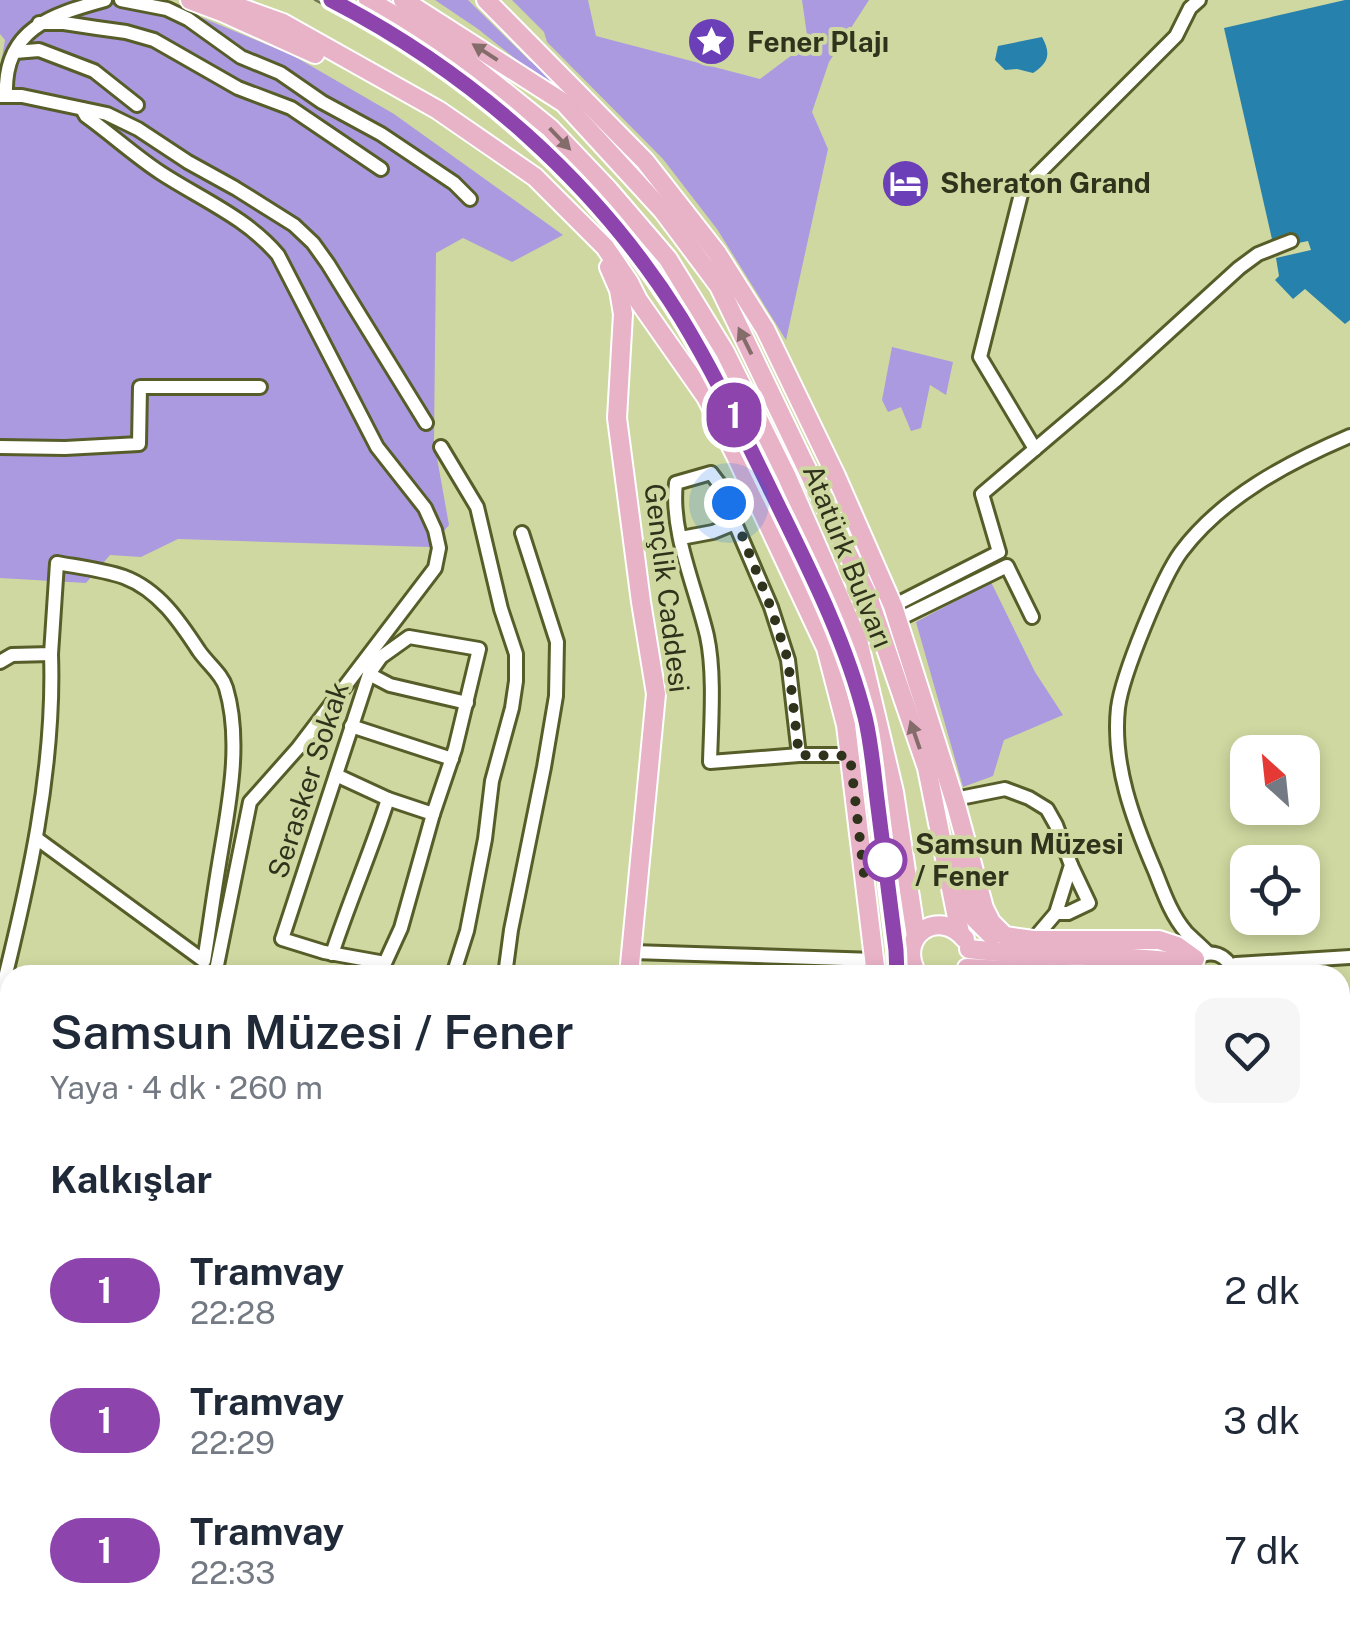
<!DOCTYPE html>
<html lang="tr">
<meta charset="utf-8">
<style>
body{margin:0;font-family:"Public Sans",sans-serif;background:#f6f6f7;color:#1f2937;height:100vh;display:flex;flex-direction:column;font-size:38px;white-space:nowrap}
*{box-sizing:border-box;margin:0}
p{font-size:32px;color:#747a83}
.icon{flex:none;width:55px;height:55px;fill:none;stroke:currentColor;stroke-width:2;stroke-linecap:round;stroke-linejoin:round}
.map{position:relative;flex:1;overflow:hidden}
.panel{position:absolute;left:0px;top:965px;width:1350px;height:670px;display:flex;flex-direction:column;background:#fff;border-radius:30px 30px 0 0;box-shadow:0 5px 15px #0003}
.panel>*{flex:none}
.badge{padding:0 20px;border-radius:32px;font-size:35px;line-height:65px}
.needle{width:65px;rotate:333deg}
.buttons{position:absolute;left:1230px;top:735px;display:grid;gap:20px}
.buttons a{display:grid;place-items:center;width:90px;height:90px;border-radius:20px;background:#fff;box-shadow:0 5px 15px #0003;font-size:50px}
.you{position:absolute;width:50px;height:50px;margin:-25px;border:8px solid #fff;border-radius:50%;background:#1a73e8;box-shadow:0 0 0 15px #1a73e833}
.map>.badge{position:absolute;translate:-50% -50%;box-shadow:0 0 0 5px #fff}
h2{padding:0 50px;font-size:38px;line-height:90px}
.round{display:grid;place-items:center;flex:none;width:105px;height:105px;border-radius:20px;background:#f6f6f7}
.overview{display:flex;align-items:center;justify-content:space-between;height:170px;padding:0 50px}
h1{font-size:48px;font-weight:600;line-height:75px}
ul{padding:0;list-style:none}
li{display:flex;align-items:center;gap:30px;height:130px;padding:0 50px}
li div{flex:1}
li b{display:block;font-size:38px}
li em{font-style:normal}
li .badge{min-width:110px;font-weight:700;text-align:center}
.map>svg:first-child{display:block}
.green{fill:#ab9ae0}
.water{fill:#2781ad}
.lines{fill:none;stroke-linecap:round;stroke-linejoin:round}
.minor-casing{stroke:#575d29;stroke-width:18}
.major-casing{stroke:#fff;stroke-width:22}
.minor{stroke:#fff;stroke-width:12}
.major{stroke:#e8b2c7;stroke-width:18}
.tram{stroke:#717652;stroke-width:2.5}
.oneway{fill:#836c69}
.line-casing{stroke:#fff;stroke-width:22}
.line{stroke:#8e44ad;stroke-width:15}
.walk{stroke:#30331c;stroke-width:10;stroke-dasharray:0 18}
.stop-dot{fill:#fff;stroke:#8e44ad;stroke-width:5}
.labels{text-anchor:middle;stroke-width:8;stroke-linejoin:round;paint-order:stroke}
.poi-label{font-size:28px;font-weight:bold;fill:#30331c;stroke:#cfd8a0;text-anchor:start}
.street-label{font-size:28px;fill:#30331c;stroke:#cfd8a0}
.stop-label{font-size:28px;font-weight:bold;fill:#30331c;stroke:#cfd8a0;text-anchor:start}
</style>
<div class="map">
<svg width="1350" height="1635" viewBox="0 0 1350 1635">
<rect width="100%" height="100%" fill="#cfd8a0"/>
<g class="green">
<polygon points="0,0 130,0 181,9 292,55 394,114 563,235 512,262 463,238 436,253 434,441 449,525 430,547 178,539 141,557 110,555 86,583 0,578 0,69 5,40 0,34"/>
<path d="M 435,0 L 468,0 L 530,61 L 541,65 C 592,118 646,170 691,229 C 717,264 739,301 761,339 L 727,288 L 538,77 L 478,29 Z"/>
<polygon points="512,0 588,0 596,36 760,79 800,49 807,35 802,0 869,0 829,62 812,112 828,149 786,340 717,229 663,159 547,42 544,32"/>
<polygon points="892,347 953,362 946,395 930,385 921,428 911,431 901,407 888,412 882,400"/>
<polygon points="991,582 1035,672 1063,715 1004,740 993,776 963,787 916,622"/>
<polygon points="535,1625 581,1625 585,1635 534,1635"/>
<polygon points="666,1625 736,1625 738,1635 668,1635"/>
</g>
<g class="water">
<polygon points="1345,0 1350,0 1350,320 1345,324 1305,289 1293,299 1275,280 1279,276 1276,258 1311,250 1308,241 1274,248 1224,28"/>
<path d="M 1042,37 C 1051,53 1049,63 1033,73 L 1017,69 L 1005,70 L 995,60 L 998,46 Z"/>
</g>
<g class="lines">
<defs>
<g id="minor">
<polyline points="121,0 167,9 188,19 241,57 280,73 322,102 381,134 454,183 470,199"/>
<polyline points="39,23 64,23 97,28 126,32 154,40 238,88 291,108 381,169"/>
<polyline points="15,52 39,50 94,71 137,105"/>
<polyline points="0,96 22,96 107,114 138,129 188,162 235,188 294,225 313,243 328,264 426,423"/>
<path d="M 6,96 C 3,29 51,15 105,0"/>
<path d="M 82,109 L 86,116 C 111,134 135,156 161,173 C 201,199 247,218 278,255 L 377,447 L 425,508 L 435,530 L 439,548 L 435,568 L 298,748 L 250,802 L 215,975"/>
<polyline points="0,447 65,448 139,444 140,387 260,387"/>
<polyline points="441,447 477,507 501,609 516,654 516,681 512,708 492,781 485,839 467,931 453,975"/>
<polyline points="1035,449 980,357 1022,190 1176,36 1190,8 1199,0"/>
<polyline points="735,523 771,607 788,660 799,755"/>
<path d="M 681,538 L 713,532 L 735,523 L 720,485 L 711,473 L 676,483 C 670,532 696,588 707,636 C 715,673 711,724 710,762 L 799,755 L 850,755"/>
<polyline points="893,606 999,552 982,494 1115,381 1239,268 1258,254 1291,241"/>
<polyline points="897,620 1007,566 1032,617"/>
<polygon points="409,637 479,649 455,749 433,814 401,928 385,963 324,952 282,939 369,674 381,657"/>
<path d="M 0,662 L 12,655 L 51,654 L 57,563 C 79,567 104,570 124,577 C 159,590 180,622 199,651 C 208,664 222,674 226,688 C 243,745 227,813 218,870 C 213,900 209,931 204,961 L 36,838"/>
<polyline points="369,674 390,685 467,703"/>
<polyline points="351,726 452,759"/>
<polyline points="336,775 388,799 433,814"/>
<polyline points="956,805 960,798 1005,789 1029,798 1047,809 1056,825 1071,865 1056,913 1033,940"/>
<polyline points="1056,913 1068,913 1089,903 1071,865"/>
<polyline points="633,952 875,960"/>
<path d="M 1208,953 C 1201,946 1193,939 1186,932 C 1171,915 1163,891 1155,871 C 1133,820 1112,764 1118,708 C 1122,675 1162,578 1181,552 C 1222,497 1289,462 1350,436"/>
<path d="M 332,954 C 349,902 371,852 388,799"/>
<polyline points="1233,970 1236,964 1350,957"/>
<polyline points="505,975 511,930 544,767 556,696 557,642 522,533"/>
<path d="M 1188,975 L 1195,959 C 1211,948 1227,954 1233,972"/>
<path d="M 0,998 C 28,886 55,770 51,654"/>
<polyline points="1340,1430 1350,1455"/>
<polyline points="0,1587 10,1589"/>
<polyline points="483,1625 484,1635"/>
<polyline points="1127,1625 1127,1635"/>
<polyline points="1139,1625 1140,1635"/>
<polyline points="50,1635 56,1625"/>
<polyline points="105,1635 110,1625"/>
<polyline points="212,1635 216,1625"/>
<polyline points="310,1635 310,1625"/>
<polyline points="361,1635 362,1625"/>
</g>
<g id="major">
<polyline points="190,0 222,12 315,54"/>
<polyline points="219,0 283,23 438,110 535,177 605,247 629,282 638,300 706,397 736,456 826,648 846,725 876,975"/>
<polyline points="368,0 415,27 470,64 550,128 608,189 668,259 725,352 787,477 858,640 894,792 916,937"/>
<polyline points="403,0 564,103 663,211 719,286 868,596 927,768 960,933"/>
<polyline points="486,0 645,161 717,253 765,329 836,476 893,606 956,805 984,908 991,922 1005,936 1033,940 1159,940 1177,946 1195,959"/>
<polyline points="609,267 619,290 623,314 617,418 641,602 656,694 629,975"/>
<polyline points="955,862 975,919 992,936"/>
<path d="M 969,949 C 1043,958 1117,953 1191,964"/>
<polyline points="967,968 1107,975"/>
<path d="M 918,975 C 894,938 938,906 965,939"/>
<polyline points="648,1625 650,1635"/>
<polyline points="868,1625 868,1635"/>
<polyline points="438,1635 440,1625"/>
<polyline points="915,1635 915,1625"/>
<polyline points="939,1635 939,1625"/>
</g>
</defs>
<use href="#minor" class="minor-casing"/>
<use href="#major" class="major-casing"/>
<use href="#minor" class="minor"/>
<use href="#major" class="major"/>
<g class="tram">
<path d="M 315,0 C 459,74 586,182 673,319 C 708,374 736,435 765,494 C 800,566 837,639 857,718 C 865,747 867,778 871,808 C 877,855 883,903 889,951 L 889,975"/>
<polyline points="898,1635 898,1625"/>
</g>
</g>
<defs><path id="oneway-solid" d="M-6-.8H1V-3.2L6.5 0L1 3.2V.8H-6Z" transform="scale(2.5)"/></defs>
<g class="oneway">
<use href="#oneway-solid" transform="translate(485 52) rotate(-147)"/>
<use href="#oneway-solid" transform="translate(560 139) rotate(46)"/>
<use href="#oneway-solid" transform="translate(745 341) rotate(-116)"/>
<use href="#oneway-solid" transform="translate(915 735) rotate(-109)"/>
</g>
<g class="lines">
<defs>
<path id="line" d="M 331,0 C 471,72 597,183 681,318 C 715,374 743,434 772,493 C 807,565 845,638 865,717 C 872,746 874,777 878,807 C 884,855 890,902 896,950 L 897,975"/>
</defs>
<use href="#line" class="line-casing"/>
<use href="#line" class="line"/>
<polyline class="walk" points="729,503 771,608 788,660 799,755 850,756 864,874 885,860"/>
</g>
<defs>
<symbol id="sight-disc" viewBox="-11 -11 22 22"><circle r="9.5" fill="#6a3fb7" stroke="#cfd8a0"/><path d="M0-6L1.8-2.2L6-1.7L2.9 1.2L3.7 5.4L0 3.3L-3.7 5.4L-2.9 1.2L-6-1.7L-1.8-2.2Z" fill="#fff"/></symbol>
<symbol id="hotel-disc" viewBox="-11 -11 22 22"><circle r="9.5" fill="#6a3fb7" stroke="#cfd8a0"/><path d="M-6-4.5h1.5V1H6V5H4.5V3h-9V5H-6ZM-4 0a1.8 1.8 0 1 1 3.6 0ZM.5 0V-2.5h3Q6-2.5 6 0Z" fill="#fff"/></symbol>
</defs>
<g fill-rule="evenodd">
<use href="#sight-disc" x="684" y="14" width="55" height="55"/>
<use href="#hotel-disc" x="878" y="156" width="55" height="55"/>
</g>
<circle class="stop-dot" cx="885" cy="860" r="20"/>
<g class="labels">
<g class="poi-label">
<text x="747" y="52">Fener Plajı</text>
<text x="940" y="193">Sheraton Grand</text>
</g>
<g class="street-label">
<text transform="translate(848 556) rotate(68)" y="10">Atatürk Bulvarı</text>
<text transform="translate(667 588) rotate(83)" y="10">Gençlik Caddesi</text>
<text transform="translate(308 780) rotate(-72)" y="10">Serasker Sokak</text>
</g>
<g class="stop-label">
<text x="915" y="854">Samsun Müzesi<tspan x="915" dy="32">/ Fener</tspan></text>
</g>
</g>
</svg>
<div class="buttons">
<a><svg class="needle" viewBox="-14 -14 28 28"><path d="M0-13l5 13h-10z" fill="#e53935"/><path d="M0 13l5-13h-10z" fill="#747a83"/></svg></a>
<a><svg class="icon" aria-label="locate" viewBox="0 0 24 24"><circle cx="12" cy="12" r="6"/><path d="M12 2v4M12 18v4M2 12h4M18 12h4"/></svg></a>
</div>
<div class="you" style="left:729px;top:503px"></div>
<b class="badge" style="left:734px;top:415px;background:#8e44ad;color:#fff">1</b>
<section class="panel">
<div class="overview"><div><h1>Samsun Müzesi / Fener</h1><p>Yaya · 4 dk · 260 m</p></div><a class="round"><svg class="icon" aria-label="heart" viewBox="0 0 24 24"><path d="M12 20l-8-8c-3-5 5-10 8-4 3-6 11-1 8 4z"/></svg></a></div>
<h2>Kalkışlar</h2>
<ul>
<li><span class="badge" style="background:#8e44ad;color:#fff">1</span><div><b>Tramvay</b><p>22:28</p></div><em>2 dk</em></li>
<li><span class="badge" style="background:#8e44ad;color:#fff">1</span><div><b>Tramvay</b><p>22:29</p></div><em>3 dk</em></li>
<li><span class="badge" style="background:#8e44ad;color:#fff">1</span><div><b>Tramvay</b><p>22:33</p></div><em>7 dk</em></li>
</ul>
</section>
</div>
